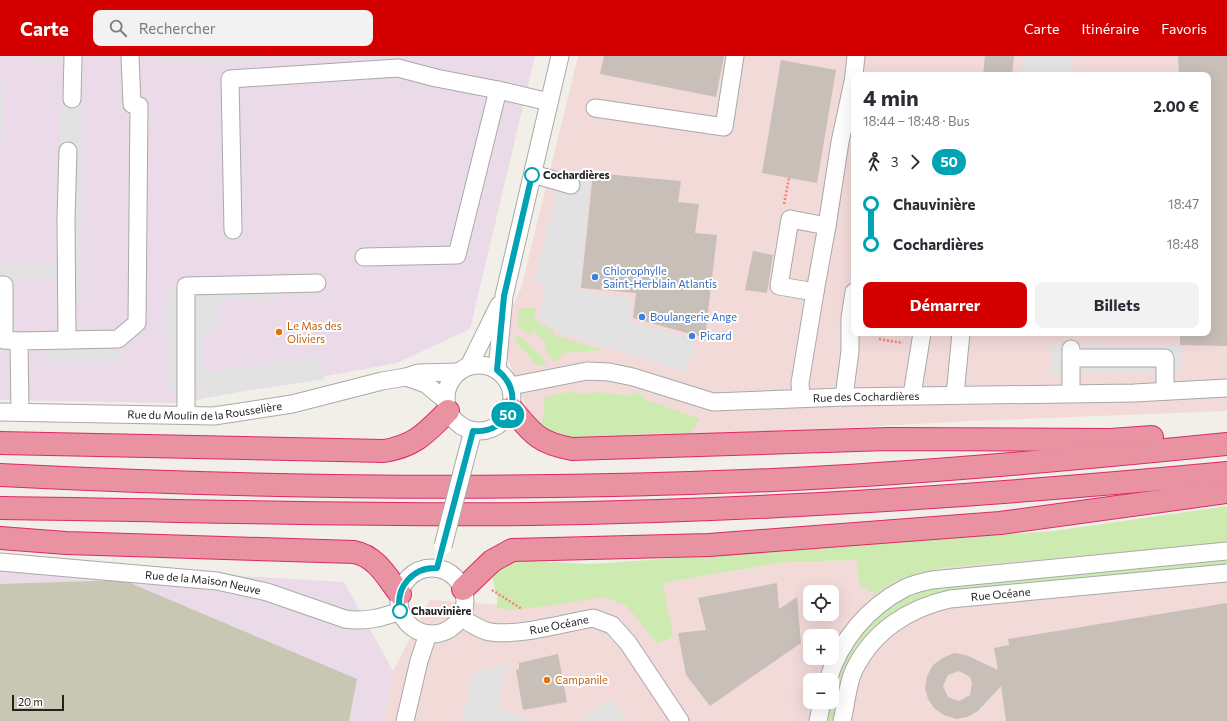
<!DOCTYPE html>
<html lang="fr">
<meta charset="utf-8">
<style>
body{margin:0;font-family:Commissioner,sans-serif;background:#f2f2f3;color:#2b2b33;height:100vh;display:flex;flex-direction:column;font-size:15px;white-space:nowrap}
*{box-sizing:border-box;margin:0}
p{font-size:13px;color:#7c7c81}
.icon{flex:none;width:22px;height:22px;fill:none;stroke:currentColor;stroke-width:2;stroke-linecap:round;stroke-linejoin:round}
.map{position:relative;flex:1;overflow:hidden}
.details{position:absolute;left:851px;top:16px;width:360px;height:264px;display:flex;flex-direction:column;background:#fff;border-radius:8px;box-shadow:0 4px 16px #0002}
.details>*{flex:none}
.badge{padding:0 8px;border-radius:13px;font-size:14px;line-height:26px}
.fabs{position:absolute;left:803px;top:529px;display:grid;gap:8px}
.fabs a{display:grid;place-items:center;width:36px;height:36px;border-radius:8px;background:#fff;box-shadow:0 4px 16px #0002;font-size:20px}
.scale{position:absolute;left:12px;bottom:10px;width:52px;box-sizing:border-box;padding-left:4px;border:2px solid #222;border-top:0;font-size:11px;line-height:14px;white-space:nowrap;color:#222;-webkit-text-stroke:3px #fff;paint-order:stroke}
.map>.badge{position:absolute;translate:-50% -50%;box-shadow:0 0 0 2px #fff}
.legs{display:flex;align-items:center;gap:6px;height:44px;padding:0 12px;font-size:13px}
.legs p{margin-inline-start:auto}
.head{display:flex;align-items:center;justify-content:space-between;height:68px;padding:0 12px}
h1{font-size:22px;font-weight:700;line-height:30px}
.primary-button{display:flex;gap:8px;margin-top:auto;padding:8px 12px}
.primary-button a{flex:1;height:46px;border-radius:8px;background:#d40000;color:#fff;font-size:16px;font-weight:700;line-height:46px;text-align:center}
.primary-button a+a{background:#f2f2f3;color:#2b2b33}
ul{padding:0 12px;list-style:none}
li{display:flex;align-items:center;gap:14px;height:40px;font-size:15px}
li i{display:grid;place-items:center;width:6px;height:100%;margin:0 5px;background:currentColor}
li i::after{content:'';width:10px;height:10px;margin:-5px;border:3px solid;border-radius:50%;background:#fff}
li p{margin-inline-start:auto}
li:first-child i{background:linear-gradient(#0000 50%,currentColor 0)}
li:last-child i{background:linear-gradient(currentColor 50%,#0000 0)}
header{display:flex;align-items:center;gap:24px;box-sizing:border-box;height:56px;padding:0 20px;background:#d40000;color:#fff}
header strong{font-size:19px}
nav{display:flex;gap:22px;margin-inline-start:auto;font-size:14px}
.search{width:280px;height:36px;background:#f2f2f3;display:flex;align-items:center;gap:10px;box-sizing:border-box;padding:0 14px;border-radius:8px;color:#7c7c81;font-size:15px}
.map>svg:first-child{display:block}
.commercial{fill:#f2dad9;fill-rule:evenodd}
.industrial{fill:#ebdbe8}
.construction{fill:#c7c7b4}
.grass{fill:#cdebb0}
.parking{fill:#e2e2e2}
.building{fill:#c7bfb8;fill-rule:evenodd}
.lines{fill:none;stroke-linecap:round;stroke-linejoin:round}
.minor-casing{stroke:#a9a9a9;stroke-width:19}
.highway-casing{stroke:#dc2a67;stroke-width:24}
.path{stroke:#fa8072;stroke-width:2.5;stroke-dasharray:2 2;stroke-linecap:butt}
.minor{stroke:#fff;stroke-width:17}
.highway{stroke:#e892a2;stroke-width:22}
.minor-bridge-casing{stroke:#a9a9a9;stroke-width:19;stroke-linecap:butt}
.minor-bridge{stroke:#fff;stroke-width:17}
.line-1-casing{stroke:#fff;stroke-width:9}
.line-1{stroke:#00a3b4;stroke-width:6}
.stop-1-dot{fill:#fff;stroke:#00a3b4;stroke-width:2}
.shop-dot{fill:#3f7fe0;stroke:#fff;stroke-width:1.5}
.food-dot{fill:#e8710a;stroke:#fff;stroke-width:1.5}
.labels{text-anchor:middle;stroke-width:4;stroke-linejoin:round;paint-order:stroke}
.stop-label{font-size:11px;font-weight:bold;fill:#222;stroke:#fff;text-anchor:start}
.shop-label{font-size:11px;fill:#366cbe;stroke:#fff;text-anchor:start}
.food-label{font-size:11px;fill:#c56008;stroke:#fff;text-anchor:start}
.street-label{font-size:11px;fill:#222;stroke:#fff}
</style>
<header>
<strong>Carte</strong>
<div class="search"><svg class="icon" aria-label="search" viewBox="0 0 24 24"><circle cx="10" cy="10" r="6"/><path d="M15 15l6 6"/></svg>Rechercher</div>
<nav><a>Carte</a><a>Itinéraire</a><a>Favoris</a></nav>
</header>
<div class="map">
<svg width="1227" height="665" viewBox="0 0 1227 665">
<rect width="100%" height="100%" fill="#f2efe9"/>
<g class="commercial">
<path d="M 578,0 L 1227,0 L 1227,355 L 970,365 L 559,387 L 531,363 L 506,299 L 510,255 L 521,233 ZM 854,19 L 1208,19 L 1208,277 L 854,277 Z"/>
<path d="M 1227,487 L 1227,665 L 384,665 L 393,615 L 430,544 L 504,549 L 662,527 L 784,506 L 857,504 L 859,529 L 875,538 L 898,524 L 942,512 ZM 810,536 L 832,536 L 832,558 L 810,558 ZM 810,580 L 832,580 L 832,602 L 810,602 ZM 810,624 L 832,624 L 832,646 L 810,646 Z"/>
</g>
<g class="industrial">
<polygon points="0,0 535,0 470,273 397,307 179,347 0,344"/>
<polygon points="0,506 344,526 393,615 384,665 0,665"/>
</g>
<polygon class="construction" points="123,524 357,623 349,665 0,665 0,528"/>
<g class="grass">
<polygon points="525,252 535,252 534,263 554,276 553,279 603,294 563,297 557,305 553,306 544,292 547,288 534,275 530,279 518,271 519,253"/>
<polygon points="517,278 539,297 547,308 536,310 530,301 516,287"/>
<polygon points="572,335 577,338 597,336 628,340 633,336 641,338 645,343 700,363 690,377 630,378 602,386 571,386 537,374 543,362 545,341"/>
<polygon points="1227,450 1227,487 942,512 898,524 875,538 859,529 857,504 784,506 663,527 673,580 657,588 627,550 604,541 540,551 509,554 497,552 497,541 491,517 498,511 523,501 529,505 591,508 1053,475"/>
<path d="M 1227,502 L 1227,508 L 950,535 C 899,543 860,574 843,623 C 839,637 836,651 833,665 L 826,665 L 839,614 L 860,577 L 886,553 L 907,540 L 938,531 Z"/>
</g>
<g class="parking">
<polygon points="37,0 68,0 68,6 36,6"/>
<polygon points="77,0 83,0 80,243 73,241 73,90 60,90 60,51 77,50"/>
<polygon points="149,0 264,0 264,5 149,4"/>
<polygon points="1023,0 1074,0 1073,19 1021,19"/>
<rect x="0" y="28" width="4" height="55"/>
<polygon points="562,113 591,116 580,235 630,241 629,265 696,285 684,316 561,277 538,263 545,229 534,227"/>
<polygon points="0,209 55,210 55,223 0,222"/>
<polygon points="179,221 275,221 275,245 218,243 217,273 203,273 204,317 320,301 325,323 199,342 197,330 168,334 165,234 179,234"/>
<polygon points="1052,288 1181,290 1181,317 1052,318"/>
<polygon points="114,293 124,306 49,306 42,295"/>
<polygon points="508,608 498,653 538,665 461,665 474,617"/>
<polygon points="612,643 626,664 579,665"/>
</g>
<g class="building">
<polygon points="604,0 724,0 716,41 600,18"/>
<polygon points="985,0 1014,0 1012,19 983,19"/>
<polygon points="1178,0 1227,0 1227,290 1180,289 1180,277 1208,277 1208,19 1179,19"/>
<polygon points="781,4 836,14 817,127 762,117"/>
<polygon points="593,117 681,125 678,146 699,148 695,177 717,179 705,282 633,262 636,237 581,232"/>
<polygon points="753,195 773,199 767,237 745,234"/>
<polygon points="777,527 779,553 797,541 801,587 710,650 686,619 678,577 706,574 698,542"/>
<path d="M 1227,547 L 1227,665 L 1006,665 L 1001,630 L 978,655 L 967,661 L 956,663 L 944,659 L 934,652 L 928,643 L 925,632 L 927,620 L 933,609 L 943,602 L 954,597 L 966,599 L 998,614 L 994,592 L 1009,589 L 1008,583 ZM 959,615 L 970,621 L 972,627 L 970,639 L 959,645 L 948,641 L 943,630 L 948,619 Z"/>
<polygon points="558,598 567,646 523,654 516,614 519,613 519,607"/>
</g>
<g class="lines">
<defs>
<g id="minor">
<polyline points="854,19 856,0"/>
<polyline points="72,43 73,0"/>
<polyline points="595,52 724,71 735,0"/>
<polyline points="533,118 571,129"/>
<polygon points="790,163 827,170 815,236 779,230"/>
<polyline points="827,170 840,86 854,21"/>
<polyline points="233,174 230,23 398,12 436,22 498,34"/>
<polyline points="364,201 457,199 498,34 549,46"/>
<polyline points="0,229 4,229 4,284 19,285"/>
<polyline points="67,284 66,162 68,95"/>
<polyline points="1071,302 1165,302 1165,335"/>
<circle cx="479" cy="342" r="33"/>
<polyline points="469,310 499,249"/>
<polyline points="497,314 504,240 560,0"/>
<polyline points="406,321 426,328 445,344"/>
<path id="s1" d="M 511,330 L 587,315 L 609,316 L 633,321 L 713,346 L 844,341 L 1134,337 L 1227,332"/>
<polyline points="1071,336 1071,293"/>
<polyline points="912,339 922,277"/>
<polyline points="955,339 961,277"/>
<polyline points="844,341 850,295 850,262 854,236"/>
<polyline points="801,342 800,327 815,236"/>
<path id="s2" d="M 0,356 L 214,360 L 292,348 L 382,325 L 406,321 L 418,317 L 458,316"/>
<polyline points="20,356 19,285 118,283 137,267 139,50 132,48 130,0"/>
<polyline points="186,359 186,230 317,227"/>
<polyline points="466,401 473,375"/>
<path id="s3" d="M 0,506 L 217,525 L 267,536 L 345,563 C 365,566 381,562 400,555"/>
<circle cx="432" cy="545" r="33"/>
<path id="s4" d="M 461,562 C 469,566 477,572 486,575 C 512,582 565,567 593,562 L 612,569 L 628,587 L 680,665"/>
<path d="M 828,624 C 840,584 868,551 905,532 C 913,528 923,526 932,524 L 1227,495"/>
<polyline points="405,665 419,605 428,578"/>
<polyline points="818,665 822,646"/>
<path id="s5" d="M 842,665 C 846,649 847,629 854,614 C 873,575 909,552 950,543 L 1227,517"/>
</g>
<g id="highway">
<path d="M 511,352 C 532,377 538,387 572,393 L 888,383 L 1111,384 L 1152,381"/>
<path d="M 0,387 L 384,395 C 415,390 426,377 448,355"/>
<path d="M 0,419 C 257,432 514,435 772,424 C 924,417 1075,403 1227,388"/>
<path d="M 0,452 C 177,454 354,460 531,458 C 764,455 995,439 1227,417"/>
<path d="M 0,482 L 66,487 L 354,496 C 376,500 387,521 400,538"/>
<polyline points="463,533 492,505 512,494 709,489 1000,467 1227,436"/>
</g>
</defs>
<use href="#minor" class="minor-casing"/>
<use href="#highway" class="highway-casing"/>
<g class="path">
<polyline points="784,148 789,122"/>
<polyline points="879,283 903,287"/>
<polyline points="492,534 522,553"/>
</g>
<use href="#minor" class="minor"/>
<use href="#highway" class="highway"/>
<defs>
<polyline id="minor-bridge" points="443,490 466,401"/>
</defs>
<use href="#minor-bridge" class="minor-bridge-casing"/>
<use href="#minor-bridge" class="minor-bridge"/>
</g>
<g class="lines">
<defs>
<path id="line-1" d="M 400,555 C 395,531 413,511 437,512 L 473,375 C 510,378 527,337 497,314 L 504,240 L 532,119"/>
</defs>
<use href="#line-1" class="line-1-casing"/>
<use href="#line-1" class="line-1"/>
</g>
<g class="stop-1-dot">
<circle cx="532" cy="119" r="7"/>
<circle cx="400" cy="555" r="7"/>
</g>
<g class="shop-dot">
<circle cx="595" cy="221" r="4"/>
<circle cx="642" cy="261" r="4"/>
<circle cx="692" cy="280" r="4"/>
</g>
<g class="food-dot">
<circle cx="279" cy="276" r="4"/>
<circle cx="547" cy="624" r="4"/>
</g>
<g class="labels">
<g class="stop-label">
<text x="543" y="123">Cochardières</text>
<text x="411" y="559">Chauvinière</text>
</g>
<g class="shop-label">
<text x="603" y="219">Chlorophylle<tspan x="603" dy="13">Saint-Herblain Atlantis</tspan></text>
<text x="650" y="265">Boulangerie Ange</text>
<text x="700" y="284">Picard</text>
</g>
<g class="food-label">
<text x="287" y="274">Le Mas des<tspan x="287" dy="13">Oliviers</tspan></text>
<text x="555" y="628">Campanile</text>
</g>
<g class="street-label">
<text dy="4" stroke="none"><textPath href="#s1" startOffset="361">Rue des Cochardières</textPath></text>
<text dy="4" stroke="none"><textPath href="#s2" startOffset="205">Rue du Moulin de la Rousselière</textPath></text>
<text dy="4" stroke="none"><textPath href="#s3" startOffset="204">Rue de la Maison Neuve</textPath></text>
<text dy="4" stroke="none"><textPath href="#s5" startOffset="227">Rue Océane</textPath></text>
<text dy="4" stroke="none"><textPath href="#s4" startOffset="102">Rue Océane</textPath></text>
</g>
</g>
</svg>
<div class="fabs">
<a><svg class="icon" aria-label="locate" viewBox="0 0 24 24"><circle cx="12" cy="12" r="6"/><path d="M12 2v4M12 18v4M2 12h4M18 12h4"/></svg></a>
<a>+</a>
<a>−</a>
</div>
<div class="scale">20 m</div>
<b class="badge" style="left:508px;top:359px;background:#00a3b4;color:#fff">50</b>
<section class="details">
<div class="head"><div><h1>4 min</h1><p>18:44 – 18:48 · Bus</p></div><b>2.00 €</b></div>
<div class="legs"><svg class="icon" aria-label="walk" viewBox="0 0 24 24"><circle cx="13" cy="4" r="2"/><path d="M13 8l-2 6 4 7M11 14l-3 7M7 12l3-4h3l4 4"/></svg>3<svg class="icon" aria-label="forward" viewBox="0 0 24 24"><path d="M9 5l7 7-7 7"/></svg><b class="badge" style="background:#00a3b4;color:#fff">50</b></div>
<ul>
<li><i style="color:#00a3b4"></i><b>Chauvinière</b><p>18:47</p></li>
<li><i style="color:#00a3b4"></i><b>Cochardières</b><p>18:48</p></li>
</ul>
<div class="primary-button"><a>Démarrer</a><a>Billets</a></div>
</section>
</div>
